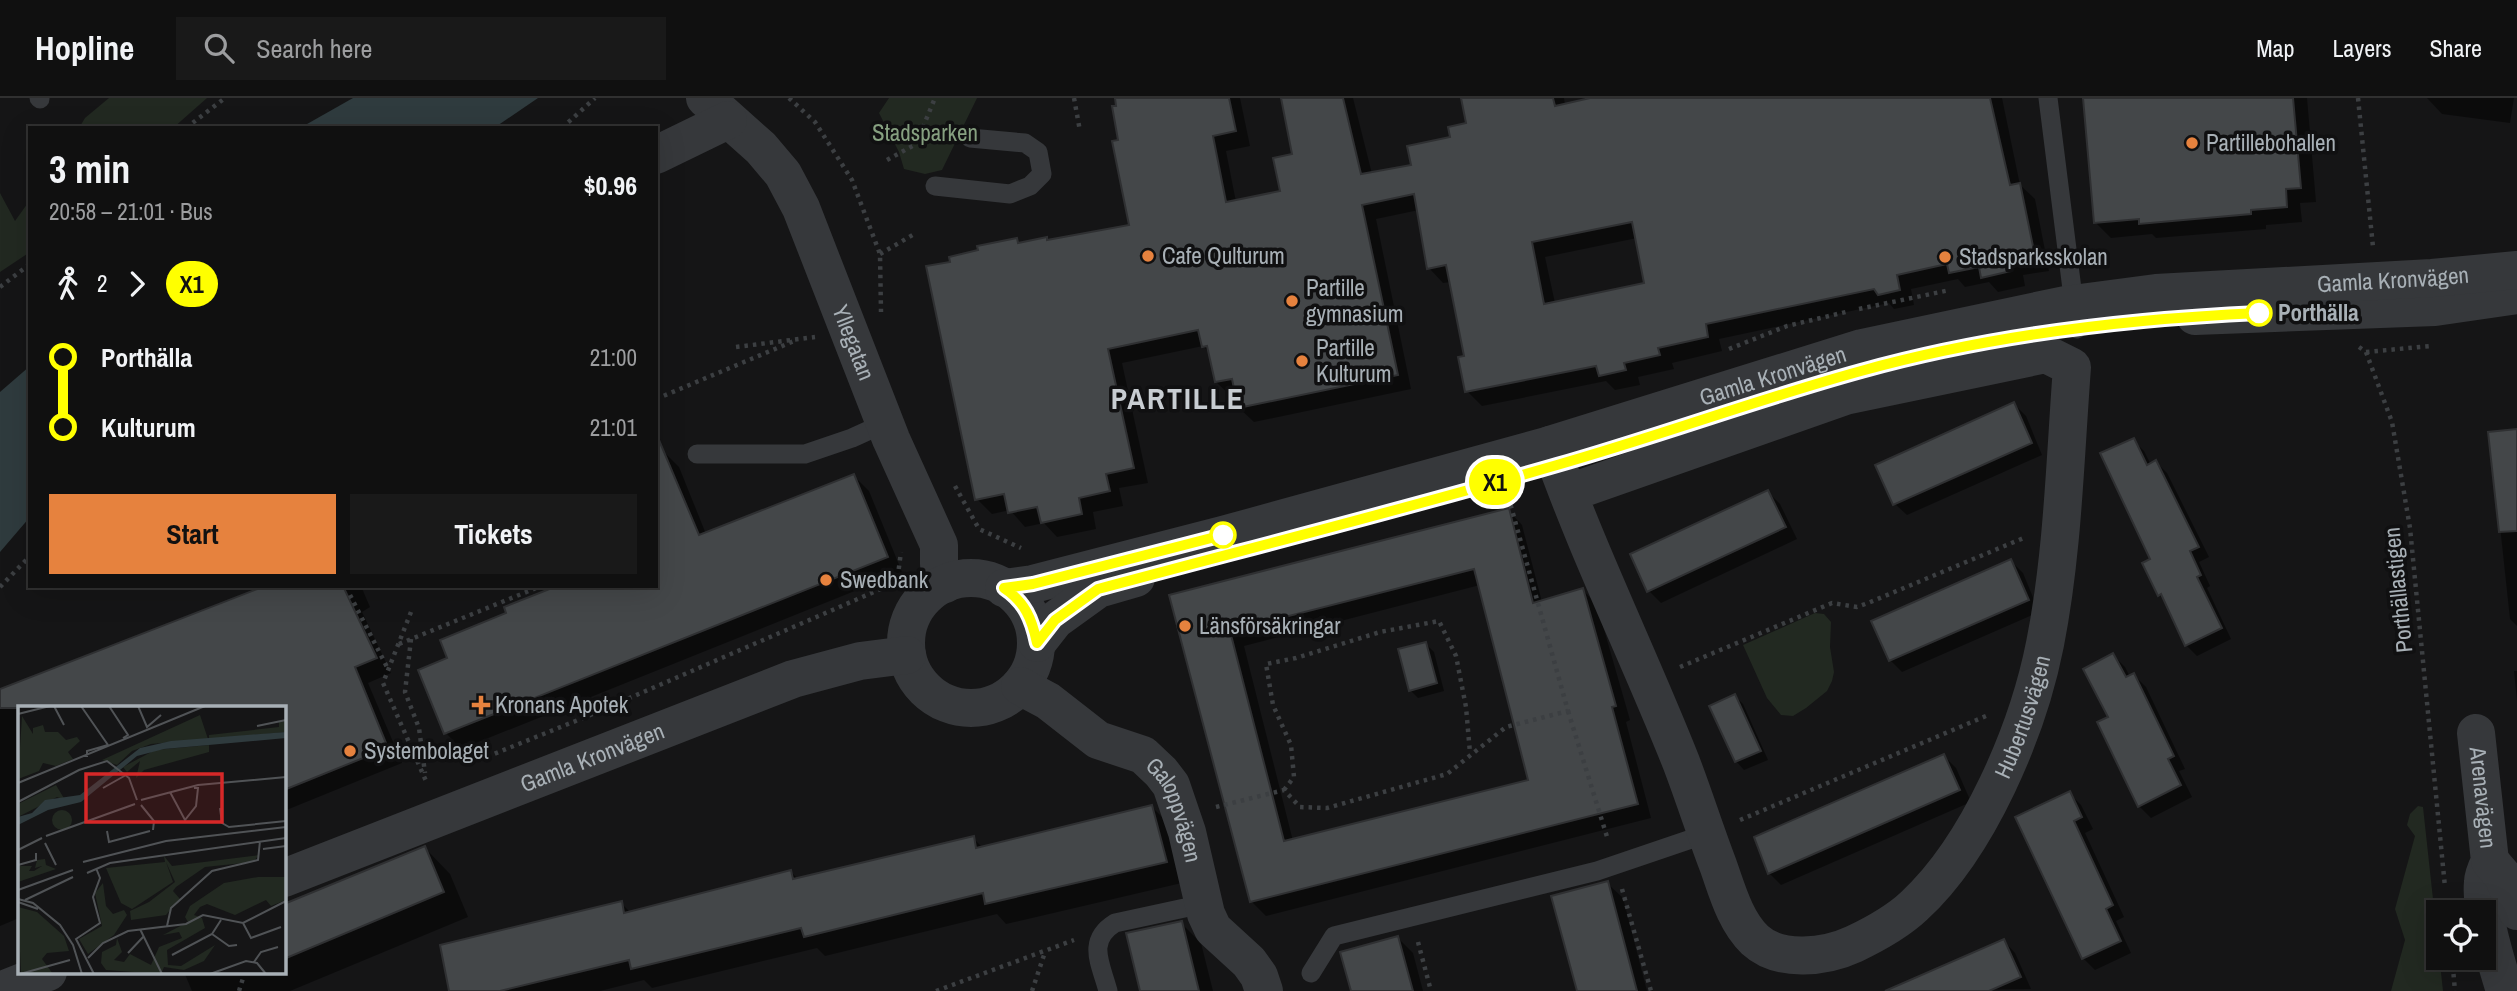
<!DOCTYPE html>
<meta charset="utf-8">
<style>
body{margin:0;font-family:"Archivo Narrow",sans-serif;background:#191919;color:#f1f3f6;height:100vh;display:flex;flex-direction:column;font-size:26px;white-space:nowrap}
*{box-sizing:border-box;margin:0}
p{font-size:23px;color:#9c9d9f}
.icon{flex:none;width:38px;height:38px;fill:none;stroke:currentColor;stroke-width:2;stroke-linecap:round;stroke-linejoin:round}
.map{position:relative;flex:1;overflow:hidden}
.side{position:absolute;left:28px;top:28px;width:630px;height:462px;display:flex;flex-direction:column;background:#101010;border-radius:0px;box-shadow:0 7px 28px #0002,0 0 0 2px #303030}
.side>*{flex:none}
.badge{padding:0 14px;border-radius:23px;font-size:24px;line-height:46px}
.buttons{position:absolute;left:2426px;top:802px;display:grid;gap:14px}
.buttons a{display:grid;place-items:center;width:70px;height:70px;border-radius:0px;background:#101010;box-shadow:0 7px 28px #0002,0 0 0 2px #303030;font-size:35px}
.map>.badge{position:absolute;translate:-50% -50%;box-shadow:0 0 0 4px #fff}
.legs{display:flex;align-items:center;gap:10px;height:77px;padding:0 21px;font-size:23px}
.legs p{margin-inline-start:auto}
.headline{display:flex;align-items:center;justify-content:space-between;height:119px;padding:0 21px}
h1{font-size:38px;font-weight:800;line-height:52px}
.button{display:flex;gap:14px;margin-top:auto;padding:14px 21px}
.button a{flex:1;height:80px;border-radius:0px;background:#e6823e;color:#111;font-size:28px;font-weight:800;line-height:80px;text-align:center}
.button a+a{background:#191919;color:#f1f3f6}
ul{padding:0 21px;list-style:none}
li{display:flex;align-items:center;gap:24px;height:70px;font-size:26px}
li i{display:grid;place-items:center;width:10px;height:100%;margin:0 9px;background:currentColor}
li i::after{content:'';width:18px;height:18px;margin:-9px;border:5px solid;border-radius:50%;background:#101010}
li p{margin-inline-start:auto}
li:first-child i{background:linear-gradient(#0000 50%,currentColor 0)}
li:last-child i{background:linear-gradient(currentColor 50%,#0000 0)}
header{display:flex;align-items:center;gap:42px;box-sizing:border-box;height:98px;padding:0 35px;background:#101010;border-bottom:2px solid #303030}
header strong{font-size:33px}
nav{display:flex;gap:38px;margin-inline-start:auto;font-size:24px}
.search{width:490px;height:63px;background:#191919;display:flex;align-items:center;gap:18px;box-sizing:border-box;padding:0 24px;border-radius:0px;color:#9c9d9f;font-size:26px}
.map>svg:first-child{display:block}
.green{fill:#222921}
.water{fill:#2f3b3e}
.shadow{fill:#0007;fill-rule:evenodd}
.building{fill:#444749;stroke:#2f3032;stroke-width:2;fill-rule:evenodd}
.lines{fill:none;stroke-linecap:round;stroke-linejoin:round}
.path{stroke:#3c3f42;stroke-width:4.5;stroke-dasharray:3.5 5;stroke-linecap:butt}
.lane{stroke:#36383b;stroke-width:19}
.street{stroke:#36383b;stroke-width:38}
.line-1-casing{stroke:#fff;stroke-width:16}
.line-1{stroke:#ff0;stroke-width:10}
.poi-dot{fill:#e6823e;stroke:#101011;stroke-width:2.5}
.stop-1-dot{fill:#fff;stroke:#ff0;stroke-width:3.5}
.labels{text-anchor:middle;stroke-width:7;stroke-linejoin:round;paint-order:stroke}
.park-label{font-size:23px;fill:#86a080;stroke:#101011}
.poi-label{font-size:23px;fill:#a8b0b6;stroke:#101011;text-anchor:start}
.street-label{font-size:23px;fill:#a8b0b6;stroke:#101011}
.stop-label{font-size:23px;font-weight:bold;fill:#a8b0b6;stroke:#101011;text-anchor:start}
.district-label{font-size:30px;font-weight:bold;letter-spacing:2px;fill:#c8cdd2;stroke:#101011}
.inset-road{fill:none;stroke:#505356;stroke-width:2}
.view{fill:#d62828;fill-opacity:0.15;stroke:#d62828;stroke-width:3.5}
.inset-edge{fill:none;stroke:#a8b0b6;stroke-width:3.5}
</style>
<header>
<strong>Hopline</strong>
<div class="search"><svg class="icon" aria-label="search" viewBox="0 0 24 24"><circle cx="10" cy="10" r="6"/><path d="M15 15l6 6"/></svg>Search here</div>
<nav><a>Map</a><a>Layers</a><a>Share</a></nav>
</header>
<div class="map">
<svg width="2517" height="893" viewBox="0 0 2517 893">
<rect width="100%" height="100%" fill="#151516"/>
<g class="green">
<polygon points="109,0 207,0 173,30 79,30 85,20"/>
<polygon points="889,0 977,0 942,72 925,76 904,71 899,54 879,15"/>
<polygon points="0,95 15,123 30,102 30,154 0,174"/>
<polygon points="1815,515 1824,516 1831,524 1830,549 1834,574 1832,583 1827,593 1806,610 1793,618 1781,617 1767,600 1743,547"/>
<polygon points="2418,708 2423,709 2443,893 2391,893 2405,842 2395,811 2415,738 2407,727 2410,716"/>
</g>
<g class="water">
<polygon points="353,0 538,0 494,30 300,30"/>
<polygon points="30,268 30,419 0,454 0,294"/>
</g>
<g class="shadow">
<path d="M 1116,0 L 1240,0 L 1250,48 L 1226,53 L 1236,104 L 1282,94 L 1294,58 L 1282,0 L 1353,0 L 1372,76 L 1413,68 L 1468,27 L 1463,0 L 1564,0 L 1565,7 L 1599,0 L 2002,0 L 2020,87 L 2035,101 L 2049,173 L 2023,177 L 2025,188 L 1998,194 L 1989,184 L 1965,189 L 1958,181 L 1911,191 L 1914,207 L 1894,211 L 1889,205 L 1719,241 L 1722,253 L 1672,265 L 1674,271 L 1638,279 L 1640,287 L 1615,292 L 1606,283 L 1482,308 L 1467,293 L 1466,259 L 1451,184 L 1443,185 L 1429,170 L 1419,112 L 1376,121 L 1411,291 L 1254,324 L 1239,310 L 1237,297 L 1231,298 L 1216,284 L 1210,255 L 1203,248 L 1122,265 L 1148,385 L 1119,390 L 1123,408 L 1093,414 L 1096,431 L 1057,439 L 1044,425 L 1025,429 L 1010,412 L 992,416 L 977,401 L 952,165 L 1016,142 L 1021,146 L 1049,144 L 1131,129 ZM 1637,140 L 1647,186 L 1555,205 L 1545,159 Z"/>
<polygon points="2085,0 2307,0 2316,104 2300,105 2302,124 2266,127 2266,131 2156,140 2152,136 2111,140 2096,125"/>
<polygon points="2427,0 2514,0 2510,25 2442,16"/>
<polygon points="2014,306 2026,318 2042,357 1907,417 1895,406"/>
<polygon points="2517,333 2517,528 2510,521 2490,335"/>
<polygon points="2133,342 2144,353 2151,367 2156,364 2167,375 2209,459 2199,464 2210,488 2207,490 2231,541 2197,558 2186,547 2166,503 2159,497"/>
<polygon points="664,354 679,369 706,436 854,378 869,393 902,474 461,651 446,635 656,488"/>
<polygon points="1768,394 1780,406 1797,441 1661,505 1649,493 1632,457"/>
<path d="M 1508,412 L 1522,427 L 1542,504 L 1583,492 L 1597,507 L 1630,622 L 1626,624 L 1651,720 L 1266,818 L 1251,803 L 1171,498 ZM 1480,487 L 1530,683 L 1293,743 L 1244,548 Z"/>
<polygon points="2011,463 2023,475 2039,514 1902,574 1890,562 1873,524"/>
<polygon points="269,488 361,488 370,509 362,514 391,575 368,585 402,665 284,713 284,610 19,610 19,820 0,828 0,593"/>
<polygon points="1426,546 1434,554 1444,593 1418,600 1410,592"/>
<polygon points="2113,557 2125,569 2130,579 2134,577 2146,589 2185,671 2179,673 2192,699 2151,720 2139,708 2110,620"/>
<polygon points="2514,573 2517,573 2517,603"/>
<polygon points="1735,598 1743,606 1768,662 1744,672 1736,663 1712,608"/>
<polygon points="1944,658 1956,670 1971,704 1781,787 1769,775"/>
<polygon points="2069,695 2081,707 2093,731 2085,735 2124,819 2116,823 2131,855 2095,872 2083,860"/>
<polygon points="1152,709 1172,729 1186,784 1006,826 997,816 825,858 817,850 652,890 644,882 600,893 451,893 442,848 621,805 631,815 791,774 799,782 973,740 983,750"/>
<polygon points="425,750 450,776 468,819 290,893 192,893 184,874 284,874 284,809"/>
<polygon points="1607,785 1623,800 1647,893 1579,893 1554,799"/>
<polygon points="1181,825 1201,845 1213,893 1141,893 1128,837"/>
<polygon points="1398,840 1413,855 1423,893 1353,893 1342,855"/>
<polygon points="2004,843 2015,855 2031,891 1889,893"/>
</g>
<g class="building">
<path d="M 1115,0 L 1229,0 L 1236,33 L 1213,38 L 1226,104 L 1280,93 L 1273,60 L 1292,56 L 1281,0 L 1343,0 L 1361,76 L 1411,67 L 1407,48 L 1450,39 L 1448,29 L 1466,25 L 1461,0 L 1553,0 L 1555,8 L 1590,0 L 1990,0 L 2010,87 L 2020,85 L 2035,158 L 2009,163 L 2011,173 L 1981,180 L 1979,169 L 1949,175 L 1947,166 L 1897,177 L 1900,192 L 1878,197 L 1874,191 L 1706,226 L 1708,239 L 1658,250 L 1660,257 L 1624,265 L 1626,272 L 1599,278 L 1596,268 L 1465,294 L 1458,259 L 1464,258 L 1446,167 L 1427,171 L 1414,96 L 1362,107 L 1398,277 L 1238,310 L 1232,281 L 1215,284 L 1207,248 L 1202,249 L 1198,232 L 1108,251 L 1134,370 L 1106,376 L 1110,393 L 1079,400 L 1082,416 L 1041,425 L 1037,409 L 1008,415 L 1004,396 L 975,402 L 926,168 L 950,164 L 949,159 L 978,152 L 977,148 L 1017,140 L 1018,145 L 1047,139 L 1047,142 L 1129,127 L 1112,43 L 1118,42 L 1112,8 L 1116,8 ZM 1632,124 L 1644,185 L 1544,206 L 1532,144 Z"/>
<polygon points="2083,0 2293,0 2301,90 2286,91 2287,109 2251,112 2251,116 2139,126 2139,121 2094,125"/>
<polygon points="2014,304 2032,345 1893,407 1875,367"/>
<polygon points="2517,331 2517,433 2499,434 2488,334"/>
<polygon points="656,335 699,437 854,376 888,459 444,636 418,572 447,560 440,542 506,515 504,509 557,488 656,488"/>
<polygon points="2134,340 2147,367 2156,362 2199,449 2190,453 2201,477 2197,479 2222,530 2185,548 2161,496 2158,498 2142,465 2150,461 2100,355"/>
<polygon points="1768,392 1786,429 1647,494 1630,456"/>
<path d="M 1509,410 L 1533,505 L 1583,490 L 1616,608 L 1612,609 L 1638,706 L 1250,804 L 1169,497 ZM 1474,471 L 1528,682 L 1284,743 L 1230,533 Z"/>
<polygon points="2011,461 2029,502 1889,563 1871,523"/>
<polygon points="265,488 343,488 377,560 355,569 388,650 284,692 284,610 0,610 0,591"/>
<polygon points="1426,544 1437,585 1409,593 1398,551"/>
<polygon points="2113,555 2126,579 2134,575 2174,658 2168,661 2181,687 2138,709 2097,624 2108,619 2083,571"/>
<polygon points="1735,596 1761,653 1735,664 1709,608"/>
<polygon points="1944,656 1960,692 1768,776 1754,739"/>
<polygon points="2070,693 2082,719 2074,723 2113,807 2106,811 2121,843 2082,861 2015,719"/>
<polygon points="1152,707 1167,764 985,806 983,795 804,839 801,830 631,871 629,862 500,893 449,893 440,847 622,803 624,815 791,772 793,781 974,738 976,750"/>
<polygon points="425,748 444,794 284,861 284,806"/>
<polygon points="1608,783 1637,893 1577,893 1551,798"/>
<polygon points="1182,823 1199,893 1140,893 1126,835"/>
<polygon points="1398,838 1413,893 1351,893 1340,854"/>
<polygon points="2004,841 2021,879 1989,893 1885,893"/>
</g>
<g class="lines">
<g class="path">
<polyline points="789,0 815,24 852,82 880,156 881,214"/>
<polyline points="1074,0 1080,33"/>
<polyline points="2358,0 2373,149"/>
<polyline points="186,30 225,0"/>
<polyline points="562,30 595,0"/>
<polyline points="887,62 916,46 935,0"/>
<polyline points="880,156 916,135"/>
<polyline points="0,189 30,166"/>
<polyline points="1859,211 1950,192"/>
<polyline points="736,249 815,239"/>
<polyline points="2359,249 2366,254 2392,324 2410,430 2445,789"/>
<polyline points="1729,251 1787,228 1850,213"/>
<polyline points="2366,254 2431,248"/>
<polyline points="656,301 794,243"/>
<polyline points="955,388 979,431 1021,450"/>
<polyline points="0,489 30,458"/>
<polyline points="350,497 388,571"/>
<polyline points="411,514 383,585 426,683"/>
<polyline points="411,541 405,594 419,630 425,675"/>
<polyline points="399,546 541,488"/>
<polyline points="1680,569 1832,505 1857,509 1868,505 2026,439"/>
<polyline points="1568,613 1608,742"/>
<polyline points="479,662 588,618 897,484 901,454"/>
<polyline points="1284,692 1294,679 1291,647 1273,607 1266,566 1296,560 1380,534 1439,523 1456,558 1466,609 1470,655"/>
<polyline points="1216,709 1284,692 1300,709 1327,710 1447,676 1506,629 1568,613 1507,394"/>
<polyline points="1740,722 1986,618"/>
<polyline points="1622,791 1651,893"/>
<polyline points="1418,844 1431,893"/>
<polyline points="2452,859 2455,893"/>
<polyline points="239,893 244,877"/>
<polyline points="936,893 1074,842"/>
<polyline points="1032,893 1045,854"/>
</g>
<g class="lane">
<polyline points="39,0 40,1"/>
<polyline points="2048,0 2077,231"/>
<polyline points="935,88 1010,96 1030,88 1042,76 1038,54 1025,45 970,40"/>
<polyline points="697,356 805,356 852,340 885,325"/>
<polyline points="1311,875 1334,838 1597,773 1706,736"/>
<path d="M 1108,893 C 1101,866 1086,843 1115,825 L 1203,806"/>
</g>
<g class="street">
<path id="s1" d="M 705,0 L 761,50 L 783,76 L 801,110 L 891,341 L 939,447 L 939,466 L 945,486"/>
<polyline points="656,57 728,22"/>
<polyline points="2195,218 2435,209 2517,197"/>
<path id="s2" d="M 1550,347 C 1588,455 1639,558 1681,664 C 1694,698 1705,733 1718,767 C 1727,792 1735,823 1755,842 C 1780,865 1826,859 1854,846 C 1875,836 1897,824 1914,808 C 1979,748 2028,632 2045,546 C 2063,455 2065,361 2072,269 L 2046,256 L 1845,298 L 1569,395"/>
<circle cx="971" cy="545" r="65"/>
<path id="s3" d="M 1004,490 L 1033,486 L 1223,437 L 1550,347 L 1862,250 L 2065,207 L 2156,195 L 2432,180 L 2517,172"/>
<polyline points="1037,545 1055,522 1098,491 1136,480"/>
<path id="s4" d="M 1020,588 L 1048,603 L 1098,642 L 1143,657 L 1161,674 L 1171,687 L 1187,734 L 1206,816 L 1213,831 L 1249,864 L 1259,878 L 1264,893"/>
<path id="s5" d="M 2476,635 L 2490,763 C 2487,769 2483,777 2483,784 C 2480,814 2496,863 2505,893"/>
<polyline points="2490,763 2503,778 2517,813"/>
<path id="s6" d="M 284,780 L 793,581 L 860,563 L 907,557"/>
<polyline points="0,893 48,874"/>
</g>
</g>
<g class="lines">
<defs>
<path id="line-1" d="M 1223,437 L 1033,486 L 1004,490 C 1025,504 1032,521 1037,545 L 1055,522 L 1098,491 C 1251,450 1405,411 1557,367 C 1659,338 1759,301 1861,273 C 1990,237 2125,221 2259,215"/>
</defs>
<use href="#line-1" class="line-1-casing"/>
<use href="#line-1" class="line-1"/>
</g>
<g class="poi-dot">
<circle cx="2192" cy="45" r="7"/>
<circle cx="1148" cy="158" r="7"/>
<circle cx="1945" cy="159" r="7"/>
<circle cx="1292" cy="203" r="7"/>
<circle cx="1302" cy="263" r="7"/>
<circle cx="826" cy="482" r="7"/>
<circle cx="1185" cy="528" r="7"/>
<path d="M477.5 596.5h7v7h7v7h-7v7h-7v-7h-7v-7h7z"/>
<circle cx="350" cy="653" r="7"/>
</g>
<g class="stop-1-dot">
<circle cx="2259" cy="215" r="12"/>
<circle cx="1223" cy="437" r="12"/>
</g>
<g class="labels">
<g class="park-label">
<text x="925" y="43">Stadsparken</text>
</g>
<g class="poi-label">
<text x="2206" y="53">Partillebohallen</text>
<text x="1162" y="166">Cafe Qulturum</text>
<text x="1959" y="167">Stadsparksskolan</text>
<text x="1306" y="198">Partille<tspan x="1306" dy="26">gymnasium</tspan></text>
<text x="1316" y="258">Partille<tspan x="1316" dy="26">Kulturum</tspan></text>
<text x="840" y="490">Swedbank</text>
<text x="1199" y="536">Länsförsäkringar</text>
<text x="495" y="615">Kronans Apotek</text>
<text x="364" y="661">Systembolaget</text>
</g>
<g class="street-label">
<text dy="8" stroke="none"><textPath href="#s3" startOffset="1428">Gamla Kronvägen</textPath></text>
<text dy="8" stroke="none"><textPath href="#s1" startOffset="292">Yllegatan</textPath></text>
<text dy="8" stroke="none"><textPath href="#s3" startOffset="798">Gamla Kronvägen</textPath></text>
<text transform="translate(2398 492) rotate(-96)" y="8">Porthällastigen</text>
<text dy="8" stroke="none"><textPath href="#s2" startOffset="933">Hubertusvägen</textPath></text>
<text dy="8" stroke="none"><textPath href="#s6" startOffset="331">Gamla Kronvägen</textPath></text>
<text dy="8" stroke="none"><textPath href="#s5" startOffset="65">Arenavägen</textPath></text>
<text dy="8" stroke="none"><textPath href="#s4" startOffset="208">Galoppvägen</textPath></text>
</g>
<g class="stop-label">
<text x="2278" y="223">Porthälla</text>
</g>
<g class="district-label">
<text x="1178" y="311">PARTILLE</text>
</g>
</g>
<g transform="translate(18 608)">
<rect width="268" height="268" fill="#151516"/>
<path d="M 182,9 L 190,33 L 133,38 L 114,45 L 99,59 L 84,54 ZM 4,10 L 15,28 L 15,22 L 25,19 L 27,26 L 40,26 L 48,34 L 59,31 L 62,35 L 50,46 L 55,53 L 38,60 L 25,57 L 21,65 L 0,73 ZM 268,15 L 268,26 L 191,33 L 191,29 L 261,21 L 261,16 ZM 191,39 L 191,46 L 126,64 L 118,72 L 122,55 L 109,66 L 105,61 L 137,44 ZM 38,79 L 47,94 L 39,91 L 0,111 L 0,98 ZM34 114a10 10 0 1 1 20 0a10 10 0 1 1-20 0ZM 241,149 L 235,156 L 187,161 L 158,181 L 155,185 L 162,193 L 148,209 L 113,214 L 112,205 L 131,196 L 157,176 L 148,156 L 155,176 L 114,203 L 103,197 L 88,162 L 147,156 L 146,150 L 154,160 ZM 27,153 L 28,159 L 38,163 L 0,176 L 0,160 L 14,160 L 11,165 L 16,165 L 24,160 L 17,162 L 19,154 ZM 240,171 L 268,171 L 268,194 L 253,200 L 248,194 L 217,209 L 189,198 L 182,201 L 176,209 L 184,212 L 187,222 L 149,244 L 150,259 L 163,260 L 197,239 L 186,255 L 166,264 L 146,261 L 143,268 L 88,264 L 83,257 L 84,246 L 98,239 L 99,232 L 104,246 L 96,254 L 106,256 L 112,248 L 133,259 L 141,241 L 164,232 L 161,226 L 145,229 L 170,216 L 167,211 L 172,200 L 206,177 ZM 85,177 L 88,200 L 95,208 L 106,204 L 109,209 L 96,229 L 70,248 L 61,233 L 84,220 L 77,187 ZM 0,201 L 19,206 L 46,230 L 51,245 L 29,247 L 24,253 L 35,268 L 3,268 Z" fill="#222921"/>
<path d="M 268,26 L 268,32 L 146,43 L 119,50 L 63,96 L 30,104 L 0,119 L 0,111 L 14,107 L 27,94 L 62,89 L 122,42 L 153,35 Z" fill="#2f3b3e"/>
<path class="inset-road" d="M 36,0 L 46,19M 63,0 L 90,39M 91,0 L 110,29 L 105,32M 120,0 L 129,21 L 143,9M 0,8 L 32,0M 239,20 L 268,14M 69,51 L 69,45 L 90,39M 0,77 L 187,0M 85,82 L 108,69M 152,86 L 167,114 L 178,100 L 180,82 L 176,82M 123,94 L 180,79 L 268,71M 0,96 L 61,64 L 89,55 L 111,72 L 119,94M 123,99 L 136,115 L 135,124M 202,102 L 204,117 L 211,121 L 268,115M 89,125 L 91,136 L 132,125M 28,130 L 117,98M 27,137 L 38,159M 245,143 L 268,140M 0,144 L 24,132M 65,156 L 148,135 L 268,121M 0,159 L 18,154 L 18,147M 69,167 L 92,157 L 268,132M 0,184 L 55,164M 0,193 L 15,197 L 42,219 L 55,239 L 64,268M 7,194 L 55,171M 0,196 L 20,203M 225,217 L 233,232 L 263,221M 149,220 L 153,202 L 194,165 L 240,154 L 242,135M 122,223 L 144,268M 194,228 L 211,240 L 219,239M 110,247 L 126,230M 154,249 L 194,228 L 203,214M 70,252 L 85,237 L 110,225 L 168,218 L 185,209 L 225,217 L 268,195M 236,256 L 243,246 L 260,241M 2,268 L 52,254M 76,268 L 58,233 L 82,217 L 75,191 L 82,172 L 78,162M 81,268 L 108,268M 192,268 L 228,255 L 239,257 L 248,268"/>
<path class="view" d="M 68,68 L 204,68 L 204,116 L 68,116 Z"/>
<rect width="268" height="268" class="inset-edge"/>
</g>
</svg>
<div class="buttons">
<a><svg class="icon" aria-label="locate" viewBox="0 0 24 24"><circle cx="12" cy="12" r="6"/><path d="M12 2v4M12 18v4M2 12h4M18 12h4"/></svg></a>
</div>
<b class="badge" style="left:1495px;top:384px;background:#ff0;color:#111">X1</b>
<section class="side">
<div class="headline"><div><h1>3 min</h1><p>20:58 – 21:01 · Bus</p></div><b>$0.96</b></div>
<div class="legs"><svg class="icon" aria-label="walk" viewBox="0 0 24 24"><circle cx="13" cy="4" r="2"/><path d="M13 8l-2 6 4 7M11 14l-3 7M7 12l3-4h3l4 4"/></svg>2<svg class="icon" aria-label="forward" viewBox="0 0 24 24"><path d="M9 5l7 7-7 7"/></svg><b class="badge" style="background:#ff0;color:#111">X1</b></div>
<ul>
<li><i style="color:#ff0"></i><b>Porthälla</b><p>21:00</p></li>
<li><i style="color:#ff0"></i><b>Kulturum</b><p>21:01</p></li>
</ul>
<div class="button"><a>Start</a><a>Tickets</a></div>
</section>
</div>
